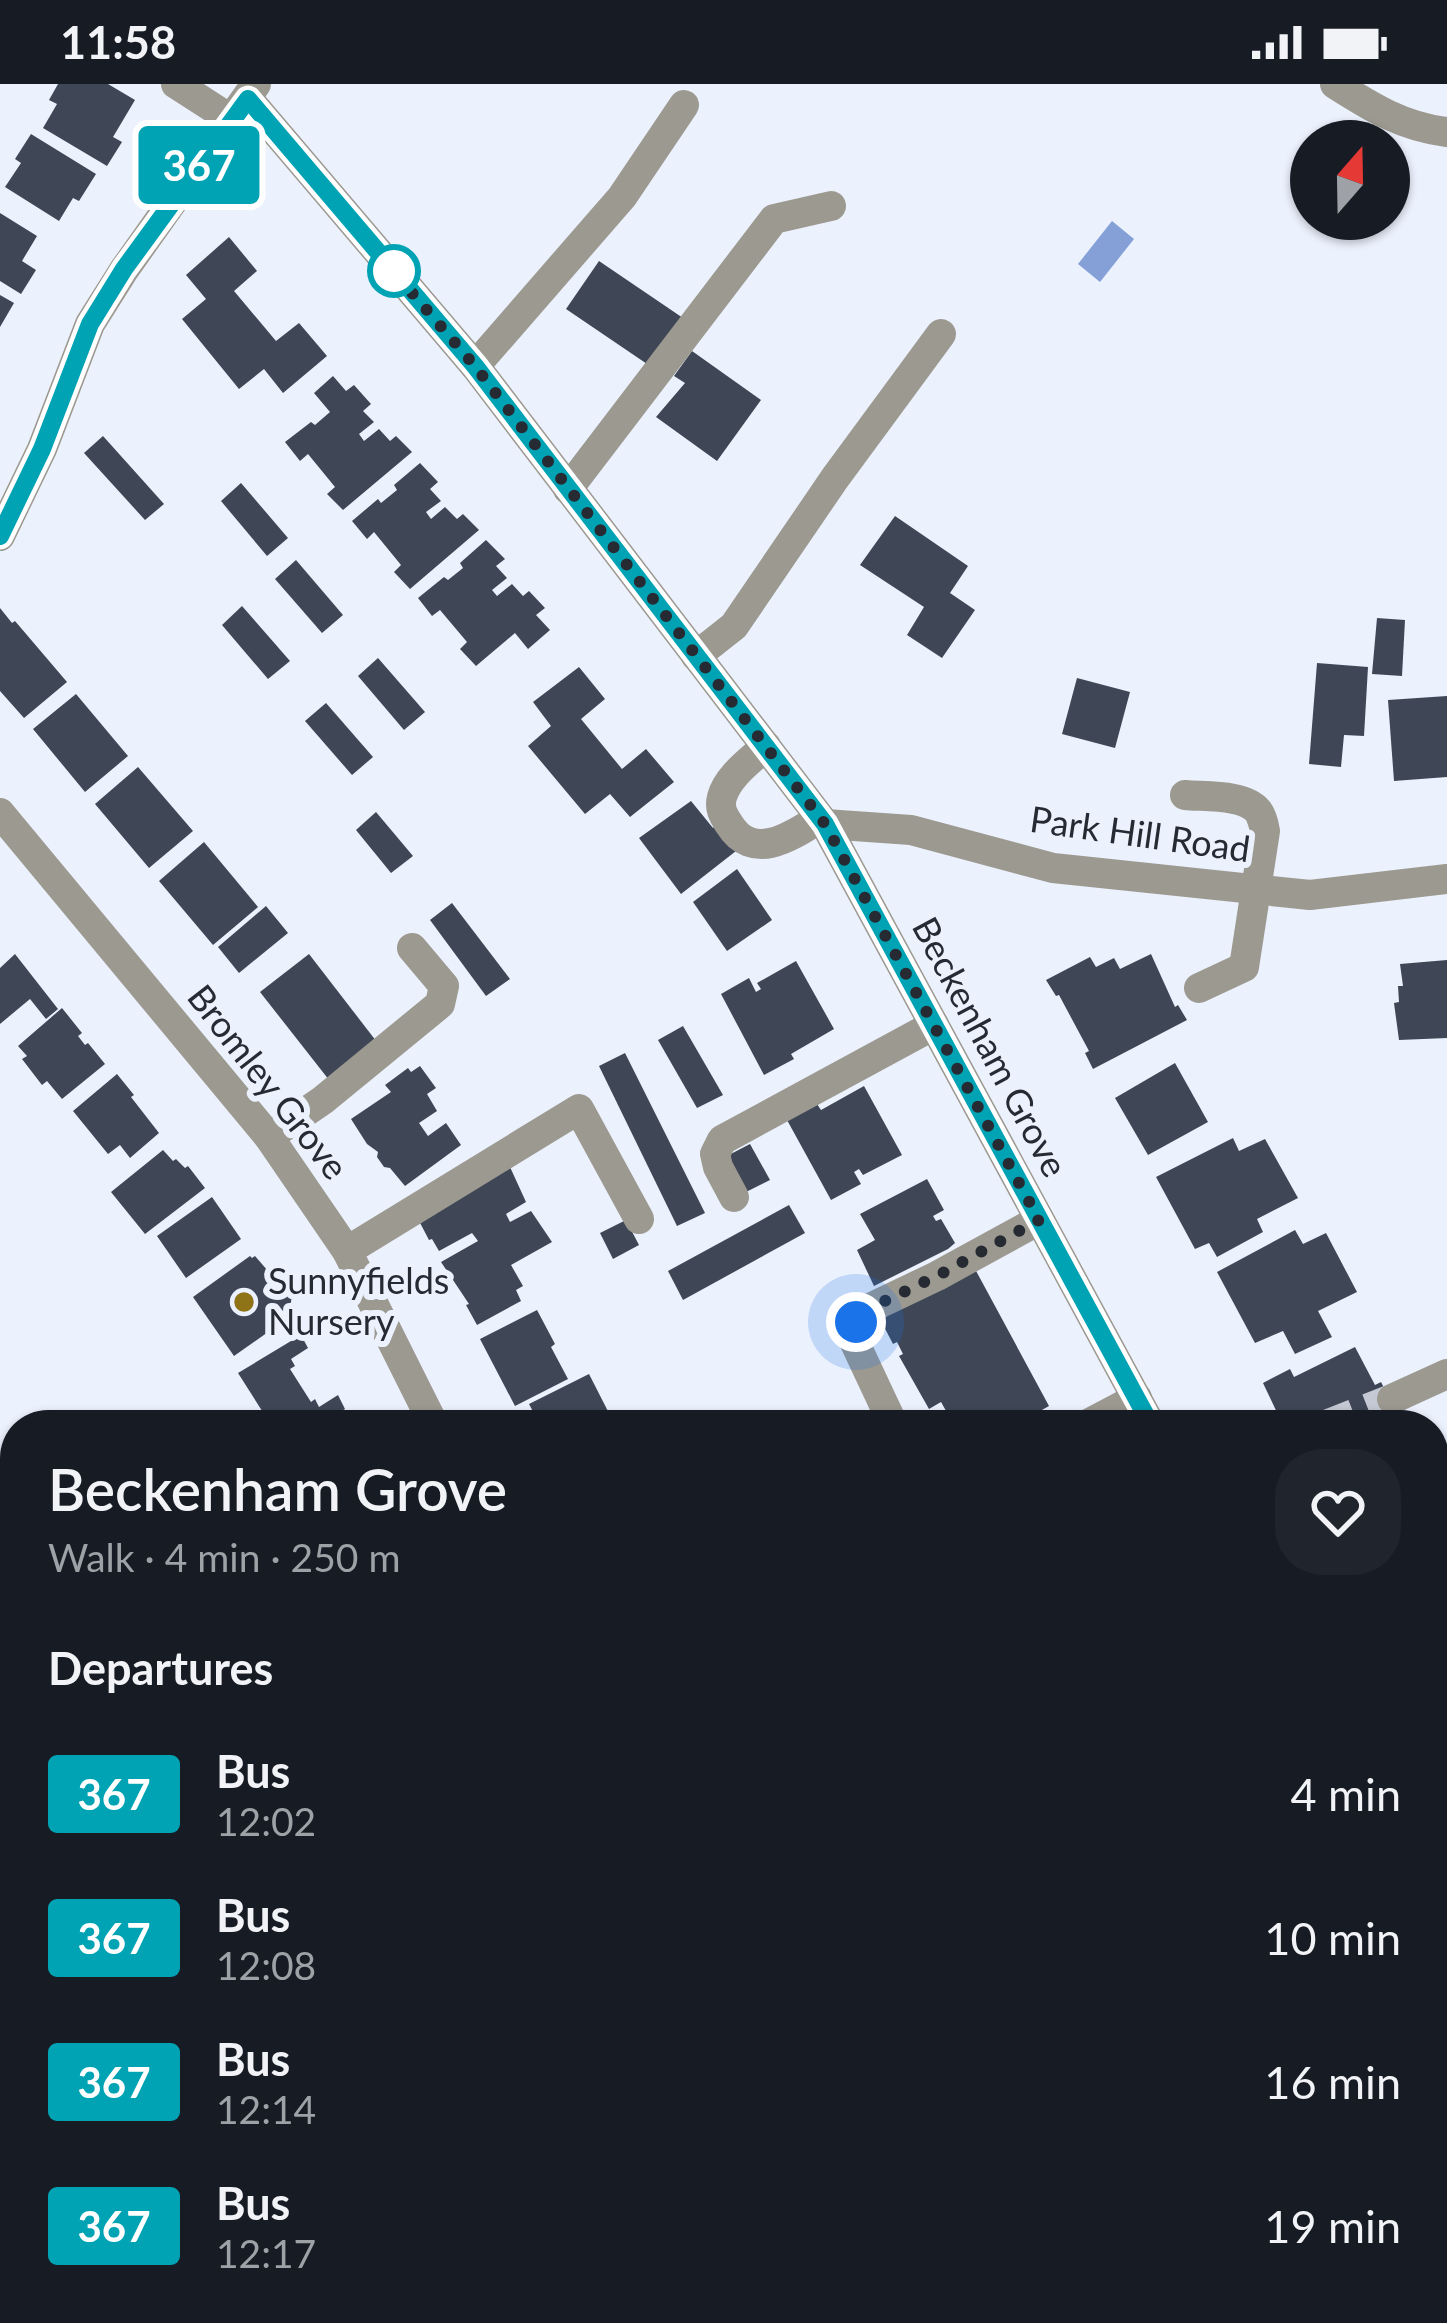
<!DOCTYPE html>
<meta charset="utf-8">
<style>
body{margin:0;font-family:Lato,sans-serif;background:#20242c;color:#f1f3f6;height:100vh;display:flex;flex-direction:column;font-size:45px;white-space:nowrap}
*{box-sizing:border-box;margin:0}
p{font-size:39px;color:#9ea1a6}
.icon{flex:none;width:66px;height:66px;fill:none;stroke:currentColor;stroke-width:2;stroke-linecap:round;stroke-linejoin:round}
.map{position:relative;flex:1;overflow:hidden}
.drawer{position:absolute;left:0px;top:1326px;width:1449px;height:915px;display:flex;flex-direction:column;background:#171b24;border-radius:48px 48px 0 0;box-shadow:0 3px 9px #0004}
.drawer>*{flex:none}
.badge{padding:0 24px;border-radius:9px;font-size:42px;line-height:78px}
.needle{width:78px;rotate:20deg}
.tools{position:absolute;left:1290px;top:36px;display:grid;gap:24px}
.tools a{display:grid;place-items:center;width:120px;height:120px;border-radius:50%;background:#171b24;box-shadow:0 3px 9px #0004;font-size:60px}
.you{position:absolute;width:60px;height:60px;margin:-30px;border:9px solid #fff;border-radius:50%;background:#1a73e8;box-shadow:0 0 0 18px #1a73e833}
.map>.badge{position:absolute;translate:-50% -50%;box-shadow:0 0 0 6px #fff}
h2{padding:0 48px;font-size:45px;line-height:108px}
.round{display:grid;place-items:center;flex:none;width:126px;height:126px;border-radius:48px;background:#20242c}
.overview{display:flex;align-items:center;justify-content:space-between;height:204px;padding:0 48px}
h1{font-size:57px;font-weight:600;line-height:90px}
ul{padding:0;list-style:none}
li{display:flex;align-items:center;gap:36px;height:144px;padding:0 48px}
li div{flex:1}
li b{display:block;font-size:45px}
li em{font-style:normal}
li .badge{min-width:132px;font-weight:700;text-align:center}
.status{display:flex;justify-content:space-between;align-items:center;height:84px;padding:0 60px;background:#171b24;direction:ltr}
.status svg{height:33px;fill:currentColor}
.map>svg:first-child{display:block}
.water{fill:#84a0d7}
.building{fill:#3f4757}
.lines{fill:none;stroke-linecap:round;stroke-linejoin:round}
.minor-tunnel{stroke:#c4c9d4;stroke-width:30;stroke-dasharray:30 15;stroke-linecap:butt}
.minor{stroke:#9c9990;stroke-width:30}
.line-casing{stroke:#fff;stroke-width:27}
.line{stroke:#00a3b4;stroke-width:18}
.walk{stroke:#262a32;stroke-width:12;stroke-dasharray:0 21.6}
.stop-dot{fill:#fff;stroke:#00a3b4;stroke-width:6}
.poi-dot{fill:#8f7317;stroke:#ebf1fd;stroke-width:4.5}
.labels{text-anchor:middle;stroke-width:12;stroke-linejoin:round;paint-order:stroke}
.street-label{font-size:36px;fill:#262a32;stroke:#ebf1fd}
.poi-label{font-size:36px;fill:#262a32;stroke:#ebf1fd;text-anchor:start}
</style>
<div class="status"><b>11:58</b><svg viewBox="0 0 49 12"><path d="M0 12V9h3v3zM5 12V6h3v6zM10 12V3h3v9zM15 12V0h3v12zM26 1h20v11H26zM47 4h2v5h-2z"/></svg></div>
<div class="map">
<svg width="1447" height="2239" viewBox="0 0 1447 2239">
<rect width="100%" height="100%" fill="#ebf1fd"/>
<polygon class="water" points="1112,137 1134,155 1100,198 1078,180"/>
<g class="building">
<polygon points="58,0 108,0 135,16 113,53 122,58 107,82 43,44 57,20 49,16"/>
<polygon points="31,50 96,90 79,117 73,114 59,137 5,103 21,79 15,75"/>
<polygon points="0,129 37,152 22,177 36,186 21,210 0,197"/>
<polygon points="229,153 257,187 234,207 276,257 299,239 327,272 283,309 264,285 239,305 182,235 206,215 186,191"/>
<polygon points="599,177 683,234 650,282 566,225"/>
<polygon points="0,211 14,219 0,243"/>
<polygon points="692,267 761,316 717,377 656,333 685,299 674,292"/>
<polygon points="333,292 346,307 354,301 371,320 363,327 374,338 359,350 364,357 379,345 390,357 396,352 412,368 343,426 327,410 335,403 308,370 300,377 285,358 311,338 315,341 330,328 314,309"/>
<polygon points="103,352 164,420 145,436 84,369"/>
<polygon points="420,379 438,398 430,405 441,417 426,428 431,435 445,423 457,435 463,430 479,446 410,505 394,488 401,481 374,448 367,455 352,437 378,415 381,419 397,406 394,401"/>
<polygon points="241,399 288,454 267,472 221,417"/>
<polygon points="895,432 968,482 950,509 975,526 942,574 907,551 924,523 860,481"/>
<polygon points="486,456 505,475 496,482 507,494 492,506 497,512 512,500 523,512 529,507 545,524 536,531 550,546 528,565 515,549 476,582 460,565 467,558 440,526 432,532 418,514 444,493 448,496 463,484 460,479"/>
<polygon points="296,476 343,531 322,549 275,495"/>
<polygon points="242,522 290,577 268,595 222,541"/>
<polygon points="0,524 12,539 15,537 67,598 24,634 0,607"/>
<polygon points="1377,534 1405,536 1402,592 1372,590"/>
<polygon points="378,574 425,628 404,646 358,592"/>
<polygon points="1317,579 1368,583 1364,652 1344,651 1341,683 1309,680"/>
<polygon points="579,583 605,615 581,635 622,685 646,665 674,698 630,733 610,710 585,730 528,662 551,642 533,618"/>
<polygon points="1077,594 1130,608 1115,664 1062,650"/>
<polygon points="76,610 128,672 85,708 33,645"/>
<polygon points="1447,612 1447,693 1394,697 1388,616"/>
<polygon points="326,619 373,673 352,691 305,637"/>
<polygon points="138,683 193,747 149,784 95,720"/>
<polygon points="691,717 713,744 716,741 736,767 681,810 639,754"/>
<polygon points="376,728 413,772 391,789 356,746"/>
<polygon points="204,758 258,823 213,861 159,797"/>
<polygon points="737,785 772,836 727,867 693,818"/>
<polygon points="452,819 510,895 486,912 430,836"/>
<polygon points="266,822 288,849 239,889 218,863"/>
<polygon points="15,870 58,925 46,935 30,915 0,940 0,884"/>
<polygon points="309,870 380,962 333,1001 260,908"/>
<polygon points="1151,870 1175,923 1178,921 1187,936 1093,985 1085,969 1089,967 1059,911 1056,912 1046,896 1090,873 1096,883 1114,874 1120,885"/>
<polygon points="1447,876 1447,954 1399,956 1394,919 1399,918 1398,902 1403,902 1400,880"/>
<polygon points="796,877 834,945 791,970 794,975 764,991 721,910 749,894 756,908 761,905 757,899"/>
<polygon points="62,924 82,949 78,952 85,961 88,959 105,980 62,1015 47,997 42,1001 22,975 27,972 18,962"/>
<polygon points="683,942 723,1011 697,1024 658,956"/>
<polygon points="625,969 705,1129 677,1142 599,982"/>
<polygon points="1175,979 1208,1038 1148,1071 1115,1014"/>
<polygon points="420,982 436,1004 427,1010 437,1027 419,1039 428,1052 446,1039 461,1061 405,1102 390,1084 384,1083 377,1073 378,1068 367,1060 351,1035 391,1008 385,1001 408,984 411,988"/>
<polygon points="117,990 134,1011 131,1013 159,1049 130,1074 120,1061 108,1070 73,1027"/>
<polygon points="864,1002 902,1071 863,1091 859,1085 854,1088 861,1100 831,1116 787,1036 817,1020 821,1026"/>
<polygon points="1233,1054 1239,1067 1265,1055 1298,1114 1257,1135 1263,1148 1217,1173 1209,1159 1195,1165 1156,1093"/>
<polygon points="750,1060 770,1096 742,1110 723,1074"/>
<polygon points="163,1066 173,1077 176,1075 185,1084 188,1082 205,1104 145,1150 111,1108"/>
<polygon points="510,1083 526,1118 506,1130 510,1138 531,1127 552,1158 511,1181 523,1202 516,1206 521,1217 477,1241 466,1221 469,1220 441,1178 478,1157 472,1149 439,1167 432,1155 429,1156 418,1135"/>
<polygon points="927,1095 944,1126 933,1132 936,1137 941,1135 955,1159 948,1165 874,1202 857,1166 875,1156 860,1130"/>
<polygon points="212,1113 241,1155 186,1194 157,1152"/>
<polygon points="789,1121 805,1149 683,1216 668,1187"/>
<polygon points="626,1136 639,1161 613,1175 600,1149"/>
<polygon points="1295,1146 1303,1160 1326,1149 1357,1208 1318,1227 1332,1253 1295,1270 1283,1247 1255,1259 1217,1188"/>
<polygon points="250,1172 252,1174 255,1172 268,1187 264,1190 273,1202 276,1200 286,1205 292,1213 290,1222 295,1229 234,1272 193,1213"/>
<polygon points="975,1185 1049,1322 1015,1341 954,1341 941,1318 929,1325 899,1272 903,1270 897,1258 893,1260 879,1233"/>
<polygon points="537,1226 555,1260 551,1263 568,1295 515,1322 480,1255"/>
<polygon points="301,1251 308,1264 291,1275 295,1282 290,1285 311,1318 315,1315 319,1323 338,1311 345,1325 320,1341 271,1341 238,1289"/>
<polygon points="1355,1263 1375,1301 1381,1298 1403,1341 1283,1341 1263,1299 1290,1285 1294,1293"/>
<polygon points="589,1290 615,1341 540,1341 529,1320"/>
<polygon points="0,1411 15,1434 15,1464 0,1474"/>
<polygon points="15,1487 15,1571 10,1574 0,1555 0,1495"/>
<polygon points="1434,1489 1447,1517 1447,1587 1434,1594"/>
<polygon points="1447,1837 1447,1895 1434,1899 1434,1841"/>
<polygon points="15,1979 15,2066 0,2073 0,1987"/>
<polygon points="655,2226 705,2226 710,2233 701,2239 663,2239"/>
<polygon points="899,2226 986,2226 994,2239 897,2239 892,2230"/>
<polygon points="1251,2226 1337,2226 1341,2236 1333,2239 1256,2239"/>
</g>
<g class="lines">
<polyline class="minor-tunnel" points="1326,1341 1392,1315"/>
<g class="minor">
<polyline points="176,0 232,36"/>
<path d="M 1335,0 C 1371,23 1403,43 1447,48"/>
<polyline points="248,15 475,282 825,740 1151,1341"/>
<polyline points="475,282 622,113 684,21"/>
<polyline points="568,405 774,135 831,122"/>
<polyline points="0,452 42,365 90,240 124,186 256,0"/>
<polyline points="696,572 734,542 835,394 941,250"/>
<path d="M 766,662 C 750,677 728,692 722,713 C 719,724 723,731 729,740 C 753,779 792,752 820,734"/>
<path d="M 1185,711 C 1205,713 1244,710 1258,727 C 1261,731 1264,741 1265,747 L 1244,883 L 1199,904"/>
<polyline points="0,729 269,1053 347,1167 434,1341"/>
<polyline points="825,740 911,746 1053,784 1310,811 1447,795"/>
<polyline points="269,1053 323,1016 440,920 444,902 412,864"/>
<polyline points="734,1113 718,1083 715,1070 722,1056 934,941"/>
<polyline points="347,1167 579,1025 639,1135"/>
<polyline points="1392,1315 1447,1290"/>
<polyline points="893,1340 855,1259 855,1238 870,1224 937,1192 1039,1136"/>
<polyline points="1086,1341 1137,1314"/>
<polyline points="1434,1709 1447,1705"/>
<polyline points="0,1735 15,1766"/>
<polyline points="0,1943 15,1934"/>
<polyline points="0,2180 15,2172"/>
<polyline points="285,2226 295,2239"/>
<polyline points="1109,2226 1113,2239"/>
<polyline points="333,2239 351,2226"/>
</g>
</g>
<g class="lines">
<defs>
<polyline id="line" points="0,452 42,365 90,240 124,185 248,15 475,282 825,740 1151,1341"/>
</defs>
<use href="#line" class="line-casing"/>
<use href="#line" class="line"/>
<polyline class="walk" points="394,187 389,182 475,282 825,740 1039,1136 937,1192 870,1224 856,1238"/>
</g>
<circle class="stop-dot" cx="394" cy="187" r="24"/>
<circle class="poi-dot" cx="244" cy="1218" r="12"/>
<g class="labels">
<g class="street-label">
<text transform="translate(1140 750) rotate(8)" y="13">Park Hill Road</text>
<text transform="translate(990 963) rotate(62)" y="13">Beckenham Grove</text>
<text transform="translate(268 998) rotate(52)" y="13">Bromley Grove</text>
</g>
<g class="poi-label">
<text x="268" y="1210">Sunnyfields<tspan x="268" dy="41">Nursery</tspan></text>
</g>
</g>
</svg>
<div class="tools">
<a><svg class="needle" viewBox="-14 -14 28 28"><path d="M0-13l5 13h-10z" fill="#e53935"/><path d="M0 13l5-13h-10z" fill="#9ea1a6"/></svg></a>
</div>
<div class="you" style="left:856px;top:1238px"></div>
<b class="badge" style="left:199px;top:81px;background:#00a3b4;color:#fff">367</b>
<section class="drawer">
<div class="overview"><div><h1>Beckenham Grove</h1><p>Walk · 4 min · 250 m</p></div><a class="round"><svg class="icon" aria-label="heart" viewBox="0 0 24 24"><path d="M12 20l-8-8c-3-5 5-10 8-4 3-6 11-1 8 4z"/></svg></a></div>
<h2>Departures</h2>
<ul>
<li><span class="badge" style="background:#00a3b4;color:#fff">367</span><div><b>Bus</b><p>12:02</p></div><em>4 min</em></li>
<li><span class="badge" style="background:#00a3b4;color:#fff">367</span><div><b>Bus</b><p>12:08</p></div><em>10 min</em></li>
<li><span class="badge" style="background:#00a3b4;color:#fff">367</span><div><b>Bus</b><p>12:14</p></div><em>16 min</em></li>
<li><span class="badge" style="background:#00a3b4;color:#fff">367</span><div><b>Bus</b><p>12:17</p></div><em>19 min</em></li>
</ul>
</section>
</div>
